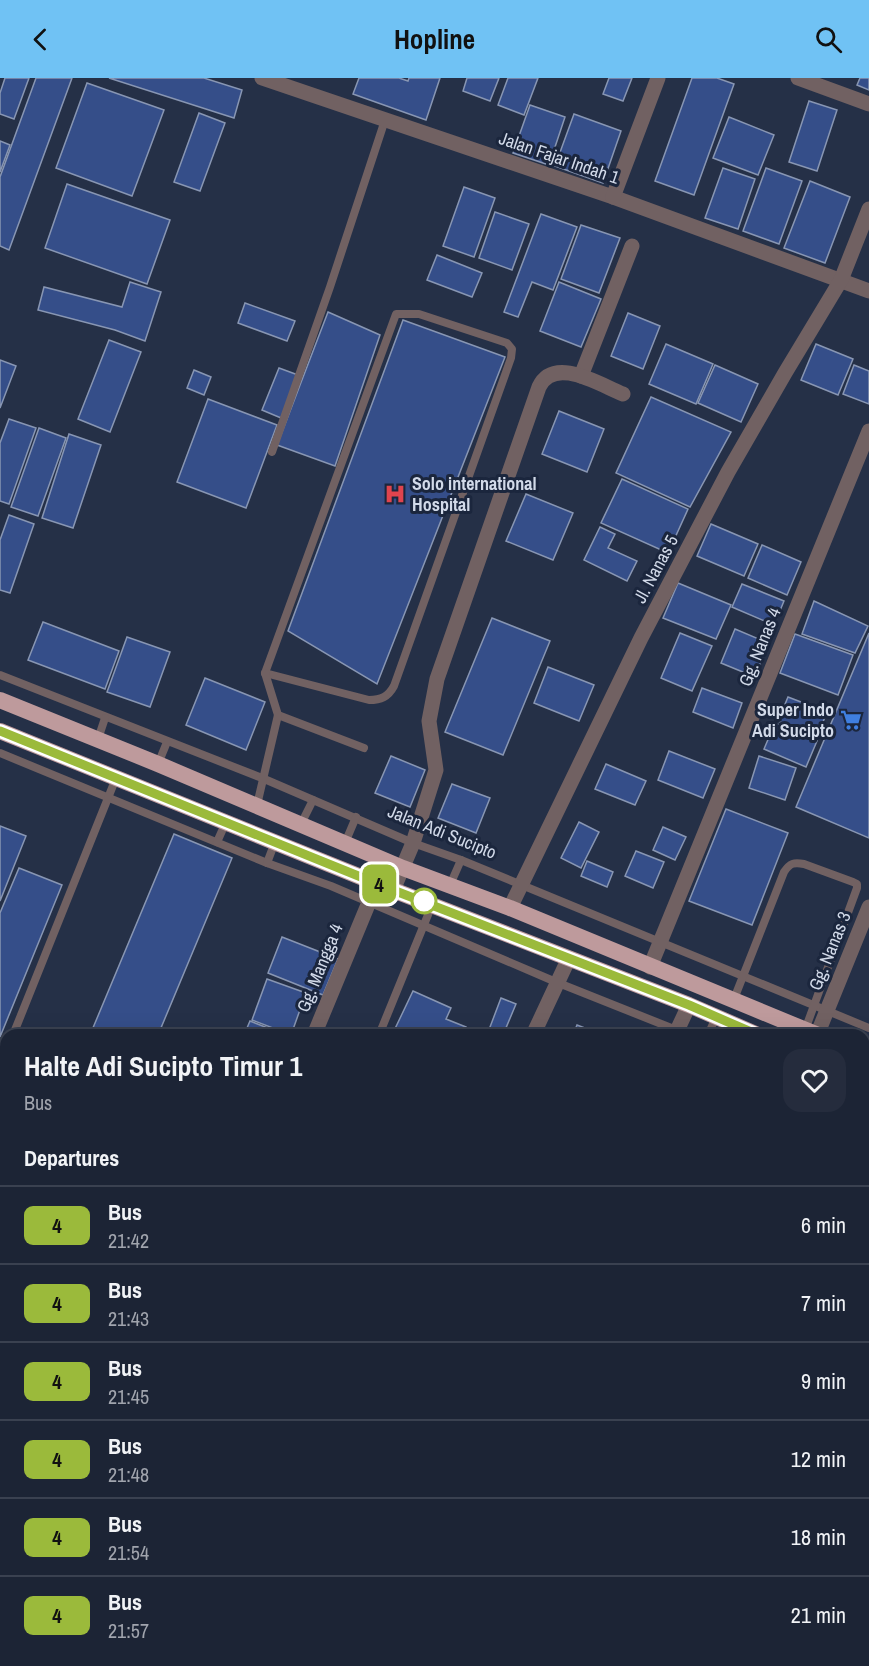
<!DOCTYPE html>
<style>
body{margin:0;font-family:"Archivo Narrow",sans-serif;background:#252c3d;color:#f1f3f6;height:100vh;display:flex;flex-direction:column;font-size:22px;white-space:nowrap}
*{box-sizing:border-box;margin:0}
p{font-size:20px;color:#a0a4ad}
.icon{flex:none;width:33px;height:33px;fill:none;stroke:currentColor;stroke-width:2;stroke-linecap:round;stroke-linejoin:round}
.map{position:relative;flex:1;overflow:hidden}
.panel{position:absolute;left:0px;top:951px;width:870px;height:638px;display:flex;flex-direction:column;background:#1c2435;border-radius:18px 18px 0 0;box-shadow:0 6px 24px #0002,0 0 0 2px #3a4150}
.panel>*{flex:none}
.badge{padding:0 12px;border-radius:9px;font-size:21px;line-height:39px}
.map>.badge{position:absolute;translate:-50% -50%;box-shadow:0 0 0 3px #fff}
h2{padding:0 24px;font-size:22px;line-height:54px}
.round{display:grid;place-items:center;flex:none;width:63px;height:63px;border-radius:18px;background:#252c3d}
.overview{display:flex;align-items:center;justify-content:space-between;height:102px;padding:0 24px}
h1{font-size:28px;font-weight:700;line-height:45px}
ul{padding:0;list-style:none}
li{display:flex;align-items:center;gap:18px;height:78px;padding:0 24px;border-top:2px solid #3a4150}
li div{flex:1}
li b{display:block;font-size:22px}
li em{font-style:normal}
li .badge{min-width:66px;font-weight:700;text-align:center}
header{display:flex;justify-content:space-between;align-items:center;height:78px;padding:0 24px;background:#70c2f4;color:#111;font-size:27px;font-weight:700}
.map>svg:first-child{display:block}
.building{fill:#354e89;stroke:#8896b3;stroke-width:1.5}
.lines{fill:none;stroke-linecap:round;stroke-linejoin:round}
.service{stroke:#716162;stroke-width:8}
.minor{stroke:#716162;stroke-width:15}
.trunk{stroke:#be9a9c;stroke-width:16}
.line-casing{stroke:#fff;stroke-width:14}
.line{stroke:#9bba3b;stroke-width:9}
.stop-dot{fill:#fff;stroke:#9bba3b;stroke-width:3}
.labels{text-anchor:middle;stroke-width:6;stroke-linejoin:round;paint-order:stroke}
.street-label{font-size:18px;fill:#d2dae9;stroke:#1b263d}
.poi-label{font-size:18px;font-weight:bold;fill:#d2dae9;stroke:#1b263d;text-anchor:start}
</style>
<header><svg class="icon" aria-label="back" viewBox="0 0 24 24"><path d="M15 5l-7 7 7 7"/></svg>Hopline<svg class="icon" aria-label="search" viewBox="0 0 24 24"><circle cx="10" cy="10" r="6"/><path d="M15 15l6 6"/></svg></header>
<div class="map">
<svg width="869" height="1588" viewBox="0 0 869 1588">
<rect width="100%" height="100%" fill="#253047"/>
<g class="building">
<polygon points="5,0 29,0 14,41 0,36 0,15"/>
<polygon points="36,0 72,0 9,172 0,168 0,99"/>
<polygon points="109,0 204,0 242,12 234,40"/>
<polygon points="359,0 399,0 408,3 409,0 440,0 426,42 353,16"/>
<polygon points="467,0 499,0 490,23 463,13"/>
<polygon points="508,0 538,0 524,37 498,27"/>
<polygon points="609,0 632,0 623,23 603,16"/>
<polygon points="692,0 717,0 734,6 694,117 655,103"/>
<polygon points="860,0 869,0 869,12 857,7"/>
<polygon points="87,5 164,32 132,118 56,90"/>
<polygon points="809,23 837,32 817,93 789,84"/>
<polygon points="530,27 565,39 549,87 513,75"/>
<polygon points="199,35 225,45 200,113 174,104"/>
<polygon points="574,36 621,53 603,105 555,88"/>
<polygon points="729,39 774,57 758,97 713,80"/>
<polygon points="0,63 10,67 0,94"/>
<polygon points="723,90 755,101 738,151 705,140"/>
<polygon points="766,90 802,103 779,166 743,153"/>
<polygon points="810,103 850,119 825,185 784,170"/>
<polygon points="67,106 170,142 147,206 45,170"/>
<polygon points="464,109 495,120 474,179 443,168"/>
<polygon points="495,134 529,146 512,192 479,180"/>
<polygon points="541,136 577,149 553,212 532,204 518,239 504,234"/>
<polygon points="581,147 620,160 599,215 561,201"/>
<polygon points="437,177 482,195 472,219 427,202"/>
<polygon points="130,204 161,214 145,263 115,252 38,232 44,209 122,229"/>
<polygon points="559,204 601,221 581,269 540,253"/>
<polygon points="245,225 295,243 287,263 238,245"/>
<polygon points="328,234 380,257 335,388 277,367"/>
<polygon points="628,235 660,248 643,291 611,278"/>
<polygon points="403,242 505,279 377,606 288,553"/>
<polygon points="109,262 141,274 110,354 78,341"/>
<polygon points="666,266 713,286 696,326 649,306"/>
<polygon points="816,266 853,281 838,317 801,302"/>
<polygon points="0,282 16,288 0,330"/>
<polygon points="715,287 758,306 741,344 698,325"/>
<polygon points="854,287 869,293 869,326 843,316"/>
<polygon points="279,290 298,297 281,340 262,332"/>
<polygon points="194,292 211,299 204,317 187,310"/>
<polygon points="651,319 731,354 690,429 616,395"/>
<polygon points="208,321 277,347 246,430 177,404"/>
<polygon points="559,333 604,351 587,394 542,376"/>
<polygon points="9,341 36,350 9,426 0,423 0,365"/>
<polygon points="39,350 66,360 38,438 11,429"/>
<polygon points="69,356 101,367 73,450 42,440"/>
<polygon points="622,401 688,431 668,475 601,445"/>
<polygon points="526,416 573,435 553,482 506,463"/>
<polygon points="9,437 34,446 10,515 0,512 0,462"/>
<polygon points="711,446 758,466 744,498 697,478"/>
<polygon points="600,449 615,456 608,470 637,483 627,503 584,482"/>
<polygon points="762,467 801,484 787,517 748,500"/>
<polygon points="678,505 731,527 716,561 663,540"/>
<polygon points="742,506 784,523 774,547 732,529"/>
<polygon points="814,523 868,548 855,575 802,556"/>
<polygon points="492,540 550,563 503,677 445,654"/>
<polygon points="43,544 119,573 105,611 28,582"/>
<polygon points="735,551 768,565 755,599 721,585"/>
<polygon points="680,555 712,568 692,613 661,600"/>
<polygon points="869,555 869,760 796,729"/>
<polygon points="795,556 853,577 838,617 780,595"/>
<polygon points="127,559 170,574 150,629 107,614"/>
<polygon points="548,589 594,607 579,643 534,625"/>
<polygon points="205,600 265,624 246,672 186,647"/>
<polygon points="702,610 742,625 733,650 693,634"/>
<polygon points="788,619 827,634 817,659 778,643"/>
<polygon points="775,645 817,663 806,689 764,671"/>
<polygon points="669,673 715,691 703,720 658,702"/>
<polygon points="391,678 425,692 410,729 375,715"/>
<polygon points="759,678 796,690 785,722 749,710"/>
<polygon points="606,686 646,703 635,727 595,711"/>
<polygon points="452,706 490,720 476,755 438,740"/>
<polygon points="726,731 788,755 752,847 689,823"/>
<polygon points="579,744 599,754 581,790 561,780"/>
<polygon points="0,748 26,758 0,823"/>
<polygon points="663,749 686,759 675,782 653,772"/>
<polygon points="174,756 232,780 158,957 90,957"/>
<polygon points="636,773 664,784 653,810 625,798"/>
<polygon points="587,783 613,794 607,809 581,798"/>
<polygon points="19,790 62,807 0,959 0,835"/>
<polygon points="282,859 338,881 323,917 268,895"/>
<polygon points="267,901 306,915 291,957 252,942"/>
<polygon points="413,913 451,930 446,941 466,949 463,957 392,957"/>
<polygon points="501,920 516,926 503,957 487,957"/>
<polygon points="250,943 278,954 277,957 244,957"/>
<polygon points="577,947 603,957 573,957"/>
<polygon points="1,1279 6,1281 6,1318 0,1316"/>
<polygon points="869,1360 869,1399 864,1396 864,1371"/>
<polygon points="0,1428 6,1430 6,1449 0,1463"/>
<polygon points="128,1582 167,1582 165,1588 142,1588"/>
<polygon points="207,1582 216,1582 232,1588 205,1588"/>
<polygon points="291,1582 330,1582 328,1588 302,1588 290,1584"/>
<polygon points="335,1582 368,1582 366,1588 333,1588"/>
<polygon points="540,1582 565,1582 578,1588 538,1588"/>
</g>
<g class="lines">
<g class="service">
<path d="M 396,236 L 419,236 L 507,265 L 512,271 L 511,280 L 394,608 C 388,619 381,622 369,622 L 265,595 Z"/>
<polyline points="272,374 330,209 385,42"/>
<polyline points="0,597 262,700 413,765 461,782 869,950"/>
<polyline points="278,637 364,670"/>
<polyline points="98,661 105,640"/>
<polyline points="0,675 267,785 331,808 556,904 689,957"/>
<polyline points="158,686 167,664"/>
<polyline points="257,727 278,637 265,595"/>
<polyline points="301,746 313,722"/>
<polyline points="217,764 226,744"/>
<polyline points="345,765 356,739"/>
<polyline points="267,785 275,764"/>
<polyline points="450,807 461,782"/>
<path d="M 734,921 L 784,794 C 790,785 794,784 804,786 L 853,804 L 857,806 L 857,810 L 805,952"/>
<polyline points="13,957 116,700"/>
<polyline points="379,957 432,827"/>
<polyline points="708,957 716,939"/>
<polyline points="0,988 6,974"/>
<polyline points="864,1014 869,1001"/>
<polyline points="864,1030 869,1032"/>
<polyline points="864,1541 869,1543"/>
</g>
<g class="minor">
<polyline points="262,0 613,119 869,213"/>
<polyline points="798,0 869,26"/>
<polyline points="613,119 658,0"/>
<polyline points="581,298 632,168"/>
<path d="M 393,812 L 413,765 L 436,692 L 429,643 L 437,601 L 539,309 C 554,277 600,307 623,316"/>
<polyline points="510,830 641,560 728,394 785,295 841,202 869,131"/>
<polyline points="650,889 869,353"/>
<polyline points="314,957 377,805"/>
<polyline points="533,957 569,880"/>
<polyline points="675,957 689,927"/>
<polyline points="817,957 869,829"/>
<polyline points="0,1106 6,1108"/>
<polyline points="0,1246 6,1232"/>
<polyline points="55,1588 58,1582"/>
<polyline points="264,1588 266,1582"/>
<polyline points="377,1588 379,1582"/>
<polyline points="585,1588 587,1582"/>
</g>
<g class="trunk">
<polyline points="0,622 158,686 403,790 510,830 818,957"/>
<polyline points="0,653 393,812 689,927 758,957"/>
<polyline points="864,976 869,978"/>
<polyline points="864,999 869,1001"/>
</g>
</g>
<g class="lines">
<defs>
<polyline id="line" points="0,653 393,812 689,927 758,957"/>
</defs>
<use href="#line" class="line-casing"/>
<use href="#line" class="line"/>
</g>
<defs>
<symbol id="hospital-bare" viewBox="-9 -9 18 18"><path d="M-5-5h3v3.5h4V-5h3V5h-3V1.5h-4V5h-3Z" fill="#e0444e" stroke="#1b263d" stroke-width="2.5" paint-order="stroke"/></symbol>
<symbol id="supermarket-bare" viewBox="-9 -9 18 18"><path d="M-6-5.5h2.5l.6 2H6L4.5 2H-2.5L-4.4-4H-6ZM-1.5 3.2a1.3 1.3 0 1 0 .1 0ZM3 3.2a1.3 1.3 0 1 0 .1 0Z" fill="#3f7fe0" stroke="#1b263d" stroke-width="2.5" paint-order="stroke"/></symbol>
</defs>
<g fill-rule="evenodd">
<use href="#hospital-bare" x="380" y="401" width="30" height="30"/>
<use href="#supermarket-bare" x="836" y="627" width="30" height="30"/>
</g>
<circle class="stop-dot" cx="424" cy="823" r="12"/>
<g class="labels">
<g class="street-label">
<text transform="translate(559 80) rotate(19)" y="6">Jalan Fajar Indah 1</text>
<text transform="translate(656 491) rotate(-62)" y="6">Jl. Nanas 5</text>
<text transform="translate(760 569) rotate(-68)" y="6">Gg. Nanas 4</text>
<text transform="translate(442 754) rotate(22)" y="6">Jalan Adi Sucipto</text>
<text transform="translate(830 873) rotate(-68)" y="6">Gg. Nanas 3</text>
<text transform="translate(320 890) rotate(-68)" y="6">Gg. Mangga 4</text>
</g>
<g class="poi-label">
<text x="412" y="412">Solo international<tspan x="412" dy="21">Hospital</tspan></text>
<text x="834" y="638" text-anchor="end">Super Indo<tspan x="834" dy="21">Adi Sucipto</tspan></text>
</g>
</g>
</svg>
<b class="badge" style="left:379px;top:806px;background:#9bba3b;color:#111">4</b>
<section class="panel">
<div class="overview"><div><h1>Halte Adi Sucipto Timur 1</h1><p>Bus</p></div><a class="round"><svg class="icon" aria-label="heart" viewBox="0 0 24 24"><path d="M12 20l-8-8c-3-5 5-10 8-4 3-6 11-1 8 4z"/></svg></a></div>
<h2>Departures</h2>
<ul>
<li><span class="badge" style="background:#9bba3b;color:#111">4</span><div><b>Bus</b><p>21:42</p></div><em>6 min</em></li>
<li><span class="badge" style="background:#9bba3b;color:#111">4</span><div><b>Bus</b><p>21:43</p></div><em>7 min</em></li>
<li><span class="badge" style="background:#9bba3b;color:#111">4</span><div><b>Bus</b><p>21:45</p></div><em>9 min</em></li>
<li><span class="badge" style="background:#9bba3b;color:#111">4</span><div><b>Bus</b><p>21:48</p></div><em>12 min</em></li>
<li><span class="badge" style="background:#9bba3b;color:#111">4</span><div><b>Bus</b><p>21:54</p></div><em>18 min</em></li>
<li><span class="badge" style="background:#9bba3b;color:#111">4</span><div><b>Bus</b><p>21:57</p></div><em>21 min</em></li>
</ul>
</section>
</div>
